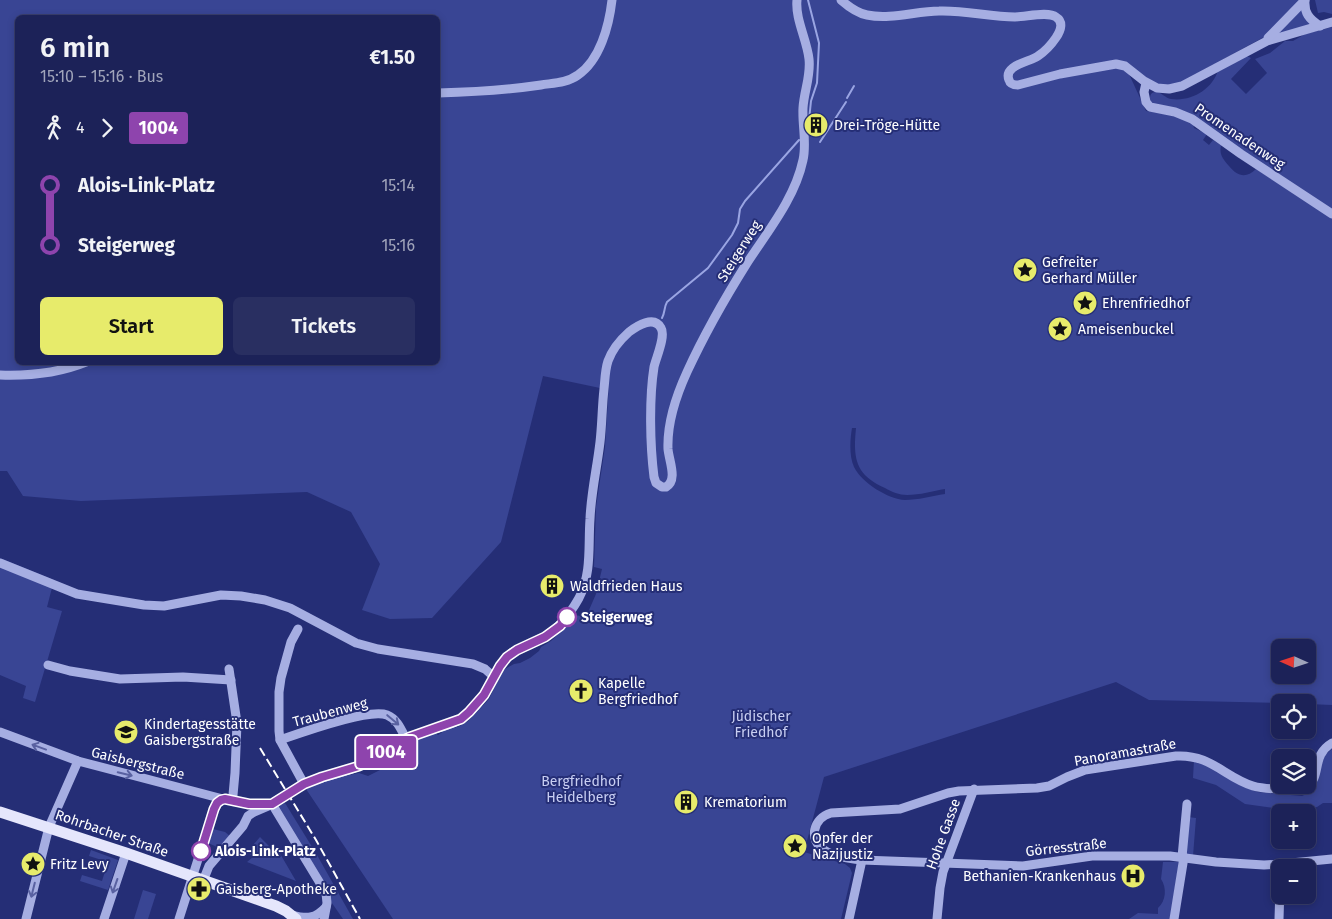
<!DOCTYPE html>
<meta charset="utf-8">
<style>
body{margin:0;font-family:"Fira Sans",sans-serif;background:#292f61;color:#f1f3f6;height:100vh;display:flex;flex-direction:column;font-size:19px;white-space:nowrap}
*{box-sizing:border-box;margin:0}
p{font-size:16px;color:#a0a4ba}
.icon{flex:none;width:28px;height:28px;fill:none;stroke:currentColor;stroke-width:2;stroke-linecap:round;stroke-linejoin:round}
.map{position:relative;flex:1;overflow:hidden}
.sheet{position:absolute;left:15px;top:15px;width:425px;height:350px;display:flex;flex-direction:column;background:#1c2258;border-radius:8px;box-shadow:0 2px 8px #0003,0 0 0 1px #3a3f6e}
.sheet>*{flex:none}
.badge{padding:0 10px;border-radius:4px;font-size:18px;line-height:32px}
.needle{width:32px;rotate:273deg}
.buttons{position:absolute;left:1271px;top:639px;display:grid;gap:10px}
.buttons a{display:grid;place-items:center;width:45px;height:45px;border-radius:8px;background:#1c2258;box-shadow:0 2px 8px #0003,0 0 0 1px #3a3f6e;font-size:25px}
.map>.badge{position:absolute;translate:-50% -50%;box-shadow:0 0 0 2px #fff}
.legs{display:flex;align-items:center;gap:8px;height:55px;padding:0 25px;font-size:16px}
.legs p{margin-inline-start:auto}
.head{display:flex;align-items:center;justify-content:space-between;height:85px;padding:0 25px}
h1{font-size:28px;font-weight:600;line-height:38px}
.cta{display:flex;gap:10px;margin-top:auto;padding:10px 25px}
.cta a{flex:1;height:58px;border-radius:8px;background:#e7eb6b;color:#111;font-size:20px;font-weight:600;line-height:58px;text-align:center}
.cta a+a{background:#292f61;color:#f1f3f6}
ul{padding:0 25px;list-style:none}
li{display:flex;align-items:center;gap:18px;height:60px;font-size:19px}
li i{display:grid;place-items:center;width:8px;height:100%;margin:0 6px;background:currentColor}
li i::after{content:'';width:12px;height:12px;margin:-6px;border:4px solid;border-radius:50%;background:#1c2258}
li p{margin-inline-start:auto}
li:first-child i{background:linear-gradient(#0000 50%,currentColor 0)}
li:last-child i{background:linear-gradient(currentColor 50%,#0000 0)}
.map>svg:first-child{display:block}
.green{fill:#394594;fill-rule:evenodd}
.lines{fill:none;stroke-linecap:round;stroke-linejoin:round}
.stream{stroke:#9aa5e3;stroke-width:2}
.minor{stroke:#a6aee2;stroke-width:9}
.major{stroke:#e5e6fc;stroke-width:11}
.rail{stroke:#fff;stroke-width:2;stroke-dasharray:9 4;stroke-linecap:butt}
.minor-bridge{stroke:#a6aee2;stroke-width:9}
.oneway{stroke:#5961a1}
.line-1-casing{stroke:#fff;stroke-width:11}
.line-1{stroke:#8e44ad;stroke-width:8}
.stop-1-dot{fill:#fff;stroke:#8e44ad;stroke-width:2.5}
.labels{text-anchor:middle;stroke-width:4;stroke-linejoin:round;paint-order:stroke}
.poi-label{font-size:14px;fill:#fff;stroke:#252e76;text-anchor:start}
.street-label{font-size:14px;fill:#fff;stroke:#252e76}
.stop-label{font-size:14px;font-weight:bold;fill:#fff;stroke:#252e76;text-anchor:start}
.park-label{font-size:14px;fill:#c8cef2;stroke:#252e76}
</style>
<div class="map">
<svg width="1332" height="919" viewBox="0 0 1332 919">
<rect width="100%" height="100%" fill="#252e76"/>
<g class="green">
<path d="M 0,0 L 1300,0 L 1264,37 L 1176,85 L 1161,86 L 1129,74 L 1146,111 L 1174,115 L 1193,124 L 1194,128 L 1207,134 L 1203,140 L 1209,145 L 1213,140 L 1221,145 C 1219,155 1223,159 1229,166 C 1237,176 1246,179 1256,169 L 1332,218 L 1332,705 L 1308,704 L 1308,702 L 1280,703 L 1149,700 L 1116,682 L 824,777 L 804,852 L 845,864 L 850,868 L 852,873 L 841,919 L 393,919 L 306,789 L 329,779 L 359,773 L 368,776 L 380,770 L 380,762 L 403,745 L 415,739 L 435,733 L 438,735 L 444,731 L 460,726 L 468,721 L 489,699 L 503,670 L 514,664 L 520,663 L 530,658 L 539,651 L 541,647 L 551,641 L 565,628 L 575,615 L 586,617 L 596,594 L 602,569 L 594,567 L 596,507 L 605,447 L 609,383 L 600,388 L 543,376 L 501,542 L 432,618 L 390,619 L 362,610 L 380,564 L 351,512 L 307,492 L 81,501 L 23,496 L 7,471 L 0,471 ZM 18,18 L 438,18 L 438,362 L 18,362 ZM 852,428 L 856,428 C 853,458 855,475 885,488 C 892,492 899,495 907,495 C 920,495 933,491 945,489 L 945,494 C 932,496 918,500 905,500 C 888,499 862,483 854,467 C 849,456 850,440 852,428 ZM 1280,648 L 1308,648 L 1308,675 L 1280,675 Z"/>
<polygon points="1315,0 1332,0 1332,14 1324,12 1318,13"/>
<polygon points="1302,7 1312,25 1277,34"/>
<path d="M 1332,27 L 1332,211 L 1233,144 L 1150,103 C 1150,98 1149,91 1157,92 C 1161,92 1165,98 1171,99 C 1191,102 1213,89 1218,70 L 1245,55 L 1251,58 L 1231,79 L 1246,94 L 1267,73 L 1255,59 L 1270,53 L 1285,41 L 1293,41 L 1305,34 Z"/>
<polygon points="0,558 54,580 47,607 62,611 35,702 23,698 26,686 0,675"/>
<polygon points="1332,749 1332,803 1323,803 1317,807 1295,811 1245,804 1216,785 1193,778 1194,760 1210,767 1244,787 1257,792 1302,796 1311,792 1314,786 1325,755"/>
<polygon points="285,803 317,855 353,919 343,919 325,893 275,808"/>
<polygon points="1188,817 1196,818 1193,856 1184,854"/>
<polygon points="213,829 225,832 230,836 218,850 215,846 208,843"/>
<polygon points="260,837 270,847 275,845 296,881 247,862 253,857 247,852"/>
<polygon points="91,850 118,860 108,890 80,881 82,875 102,881 108,862 89,856"/>
<path d="M 1163,862 L 1179,862 L 1170,919 L 1129,919 L 1138,913 L 1158,914 L 1158,908 C 1166,901 1167,888 1161,879 Z"/>
<polygon points="143,890 156,894 148,919 134,919"/>
</g>
<g class="lines">
<g class="stream">
<polyline points="808,0 819,43 817,83 811,101 809,120"/>
<polyline points="847,98 854,86"/>
<polyline points="820,142 846,102"/>
<path d="M 662,318 C 665,313 664,307 667,302 L 708,268 L 732,235 L 738,223 L 740,209 L 745,201 L 799,140"/>
</g>
<g class="minor">
<path d="M 841,0 C 849,7 857,13 867,15 C 891,20 916,11 939,11 C 965,10 990,17 1015,17 C 1026,17 1048,11 1056,17 C 1071,26 1047,50 1038,56 C 1030,62 1003,65 1009,80 C 1010,84 1014,85 1018,85 L 1060,74 L 1116,64 L 1125,66 L 1144,81 L 1157,88 L 1169,89 L 1182,86 L 1267,41 L 1332,22"/>
<path d="M 1305,0 C 1304,13 1309,19 1320,26"/>
<polyline points="1268,38 1305,0"/>
<polyline points="1146,83 1144,92 1146,102 1150,107 1175,112 1192,119 1241,154 1332,214"/>
<path d="M 438,93 C 472,92 507,90 541,85 C 553,83 567,83 578,75 C 600,60 609,26 612,0"/>
<path d="M 0,375 C 29,376 59,373 86,362"/>
<polyline points="0,563 77,594 144,605 164,606 221,595 241,596 265,600 290,608 356,643 378,649 473,664 485,669 494,677"/>
<polyline points="298,629 291,642 281,678 279,692 279,731 280,740 304,784"/>
<polyline points="48,665 70,671 120,679 183,677 231,680"/>
<polyline points="229,669 237,723 235,773 233,795 232,800"/>
<polyline points="0,732 78,761 223,799 249,804 272,804"/>
<path d="M 280,740 C 300,733 369,708 387,715 C 397,719 401,729 406,739"/>
<path d="M 1332,743 C 1310,756 1323,777 1306,787 C 1300,791 1291,789 1283,789 C 1273,789 1263,789 1253,786 C 1224,777 1211,754 1176,756 L 1085,770 L 1067,777 L 1049,786 L 1037,788 L 959,791 L 948,793 L 900,809 L 831,813 C 813,818 808,840 824,850 C 833,856 851,859 862,860 L 1023,866 L 1092,856 L 1170,856 L 1216,862 L 1264,865 L 1281,864 L 1332,859"/>
<path d="M 302,785 C 322,776 342,774 360,766 C 379,757 394,743 413,736 C 429,729 448,728 463,718 C 472,711 481,701 487,690 C 494,678 499,663 511,653 C 519,648 529,646 537,641 C 556,632 569,616 579,598 C 592,573 588,546 590,519 C 591,493 597,468 600,442 C 602,425 602,407 604,389 C 605,380 605,370 608,361 C 612,350 620,340 629,332 C 637,326 654,315 661,328 C 666,336 656,358 654,367 C 649,399 650,445 654,477 L 656,483 L 662,487 L 666,487 C 678,480 669,461 668,449 C 667,423 676,396 687,372 C 704,335 725,298 747,263 C 768,231 795,198 803,160 C 807,143 802,125 803,108 C 804,91 811,76 809,59 C 807,40 795,19 797,0"/>
<polyline points="272,804 326,893 327,903 324,919"/>
<polyline points="1182,857 1187,804"/>
<polyline points="203,881 209,866 243,826 248,816 254,812 268,806"/>
<path d="M 292,915 C 307,919 315,919 326,907"/>
<polyline points="26,919 49,827 78,761"/>
<polyline points="104,919 126,853"/>
<polyline points="179,919 214,809 217,803 223,799"/>
<polyline points="849,919 862,860"/>
<polyline points="937,919 940,888 943,872 974,789"/>
<polyline points="1174,919 1184,857"/>
<polyline points="1279,919 1280,887"/>
</g>
<polyline class="major" points="0,812 126,853 276,906 286,911 296,919"/>
<polyline class="rail" points="260,748 316,840 360,919"/>
<polyline class="minor-bridge" points="274,802 302,785"/>
</g>
<defs><path id="oneway-shaft" d="M-6 0H5M1.5-3L5.5 0L1.5 3" fill="none" stroke-width="1.6" stroke-linecap="round" stroke-linejoin="round" transform="scale(1.25)"/></defs>
<g class="oneway">
<use href="#oneway-shaft" transform="translate(393 720) rotate(40)"/>
<use href="#oneway-shaft" transform="translate(39 747) rotate(-160)"/>
<use href="#oneway-shaft" transform="translate(125 774) rotate(14)"/>
<use href="#oneway-shaft" transform="translate(115 886) rotate(109)"/>
<use href="#oneway-shaft" transform="translate(33 890) rotate(104)"/>
</g>
<g class="lines">
<defs>
<polyline id="line-1" points="201,851 214,809 217,803 221,800 225,799 249,804 272,804 304,784 322,777 359,766 377,758 401,741 410,737 461,719 469,712 484,695 500,666 507,657 517,650 545,637 560,626 567,617"/>
</defs>
<use href="#line-1" class="line-1-casing"/>
<use href="#line-1" class="line-1"/>
</g>
<defs>
<symbol id="building-disc" viewBox="-11 -11 22 22"><circle r="9.5" fill="#e7eb6b" stroke="#252e76"/><path d="M-4-6H4V6H1V3H-1V6H-4ZM-2.5-4.3h1.7v1.8h-1.7ZM.8-4.3h1.7v1.8H.8ZM-2.5-1h1.7V.8h-1.7ZM.8-1h1.7V.8H.8Z" fill="#111"/></symbol>
<symbol id="sight-disc" viewBox="-11 -11 22 22"><circle r="9.5" fill="#e7eb6b" stroke="#252e76"/><path d="M0-6L1.8-2.2L6-1.7L2.9 1.2L3.7 5.4L0 3.3L-3.7 5.4L-2.9 1.2L-6-1.7L-1.8-2.2Z" fill="#111"/></symbol>
<symbol id="church-disc" viewBox="-11 -11 22 22"><circle r="9.5" fill="#e7eb6b" stroke="#252e76"/><path d="M-1.2-6h2.4v3.5h3.3v2.4h-3.3V6h-2.4V-.1h-3.3v-2.4h3.3Z" fill="#111"/></symbol>
<symbol id="school-disc" viewBox="-11 -11 22 22"><circle r="9.5" fill="#e7eb6b" stroke="#252e76"/><path d="M0-5L7-2L0 1L-7-2ZM-4 1L0 2.5L4 1V4Q0 6-4 4Z" fill="#111"/></symbol>
<symbol id="hospital-disc" viewBox="-11 -11 22 22"><circle r="9.5" fill="#e7eb6b" stroke="#252e76"/><path d="M-5-5h3v3.5h4V-5h3V5h-3V1.5h-4V5h-3Z" fill="#111"/></symbol>
<symbol id="pharmacy-disc" viewBox="-11 -11 22 22"><circle r="9.5" fill="#e7eb6b" stroke="#252e76"/><path d="M-2-6h4v4h4v4h-4v4h-4v-4h-4v-4h4Z" fill="#111"/></symbol>
</defs>
<g fill-rule="evenodd">
<use href="#building-disc" x="802" y="111" width="28" height="28"/>
<use href="#sight-disc" x="1011" y="256" width="28" height="28"/>
<use href="#sight-disc" x="1071" y="289" width="28" height="28"/>
<use href="#sight-disc" x="1046" y="315" width="28" height="28"/>
<use href="#building-disc" x="538" y="572" width="28" height="28"/>
<use href="#church-disc" x="567" y="677" width="28" height="28"/>
<use href="#school-disc" x="112" y="718" width="28" height="28"/>
<use href="#building-disc" x="672" y="788" width="28" height="28"/>
<use href="#sight-disc" x="781" y="832" width="28" height="28"/>
<use href="#sight-disc" x="19" y="850" width="28" height="28"/>
<use href="#hospital-disc" x="1119" y="862" width="28" height="28"/>
<use href="#pharmacy-disc" x="185" y="875" width="28" height="28"/>
</g>
<g class="stop-1-dot">
<circle cx="567" cy="617" r="9"/>
<circle cx="201" cy="851" r="9"/>
</g>
<g class="labels">
<g class="poi-label">
<text x="834" y="130">Drei-Tröge-Hütte</text>
<text x="1042" y="267">Gefreiter<tspan x="1042" dy="16">Gerhard Müller</tspan></text>
<text x="1102" y="308">Ehrenfriedhof</text>
<text x="1078" y="334">Ameisenbuckel</text>
<text x="570" y="591">Waldfrieden Haus</text>
<text x="598" y="688">Kapelle<tspan x="598" dy="16">Bergfriedhof</tspan></text>
<text x="144" y="729">Kindertagesstätte<tspan x="144" dy="16">Gaisbergstraße</tspan></text>
<text x="704" y="807">Krematorium</text>
<text x="812" y="843">Opfer der<tspan x="812" dy="16">Nazijustiz</tspan></text>
<text x="50" y="869">Fritz Levy</text>
<text x="1116" y="881" text-anchor="end">Bethanien-Krankenhaus</text>
<text x="216" y="894">Gaisberg-Apotheke</text>
</g>
<g class="street-label">
<text transform="translate(1240 136) rotate(34)" y="5">Promenadenweg</text>
<text transform="translate(739 251) rotate(-58)" y="5">Steigerweg</text>
<text transform="translate(330 712) rotate(-15)" y="5">Traubenweg</text>
<text transform="translate(1125 752) rotate(-10)" y="5">Panoramastraße</text>
<text transform="translate(138 763) rotate(14)" y="5">Gaisbergstraße</text>
<text transform="translate(112 833) rotate(19)" y="5">Rohrbacher Straße</text>
<text transform="translate(943 834) rotate(-70)" y="5">Hohe Gasse</text>
<text transform="translate(1066 847) rotate(-6)" y="5">Görresstraße</text>
</g>
<g class="stop-label">
<text x="581" y="622">Steigerweg</text>
<text x="215" y="856">Alois-Link-Platz</text>
</g>
<g class="park-label">
<text x="761" y="721">Jüdischer<tspan x="761" dy="16">Friedhof</tspan></text>
<text x="581" y="786">Bergfriedhof<tspan x="581" dy="16">Heidelberg</tspan></text>
</g>
</g>
</svg>
<div class="buttons">
<a><svg class="needle" viewBox="-14 -14 28 28"><path d="M0-13l5 13h-10z" fill="#e53935"/><path d="M0 13l5-13h-10z" fill="#a0a4ba"/></svg></a>
<a><svg class="icon" aria-label="locate" viewBox="0 0 24 24"><circle cx="12" cy="12" r="6"/><path d="M12 2v4M12 18v4M2 12h4M18 12h4"/></svg></a>
<a><svg class="icon" aria-label="layers" viewBox="0 0 24 24"><path d="M12 4l9 5-9 5-9-5zM3 14l9 5 9-5"/></svg></a>
<a>+</a>
<a>−</a>
</div>
<b class="badge" style="left:386px;top:752px;background:#8e44ad;color:#fff">1004</b>
<section class="sheet">
<div class="head"><div><h1>6 min</h1><p>15:10 – 15:16 · Bus</p></div><b>€1.50</b></div>
<div class="legs"><svg class="icon" aria-label="walk" viewBox="0 0 24 24"><circle cx="13" cy="4" r="2"/><path d="M13 8l-2 6 4 7M11 14l-3 7M7 12l3-4h3l4 4"/></svg>4<svg class="icon" aria-label="forward" viewBox="0 0 24 24"><path d="M9 5l7 7-7 7"/></svg><b class="badge" style="background:#8e44ad;color:#fff">1004</b></div>
<ul>
<li><i style="color:#8e44ad"></i><b>Alois-Link-Platz</b><p>15:14</p></li>
<li><i style="color:#8e44ad"></i><b>Steigerweg</b><p>15:16</p></li>
</ul>
<div class="cta"><a>Start</a><a>Tickets</a></div>
</section>
</div>
